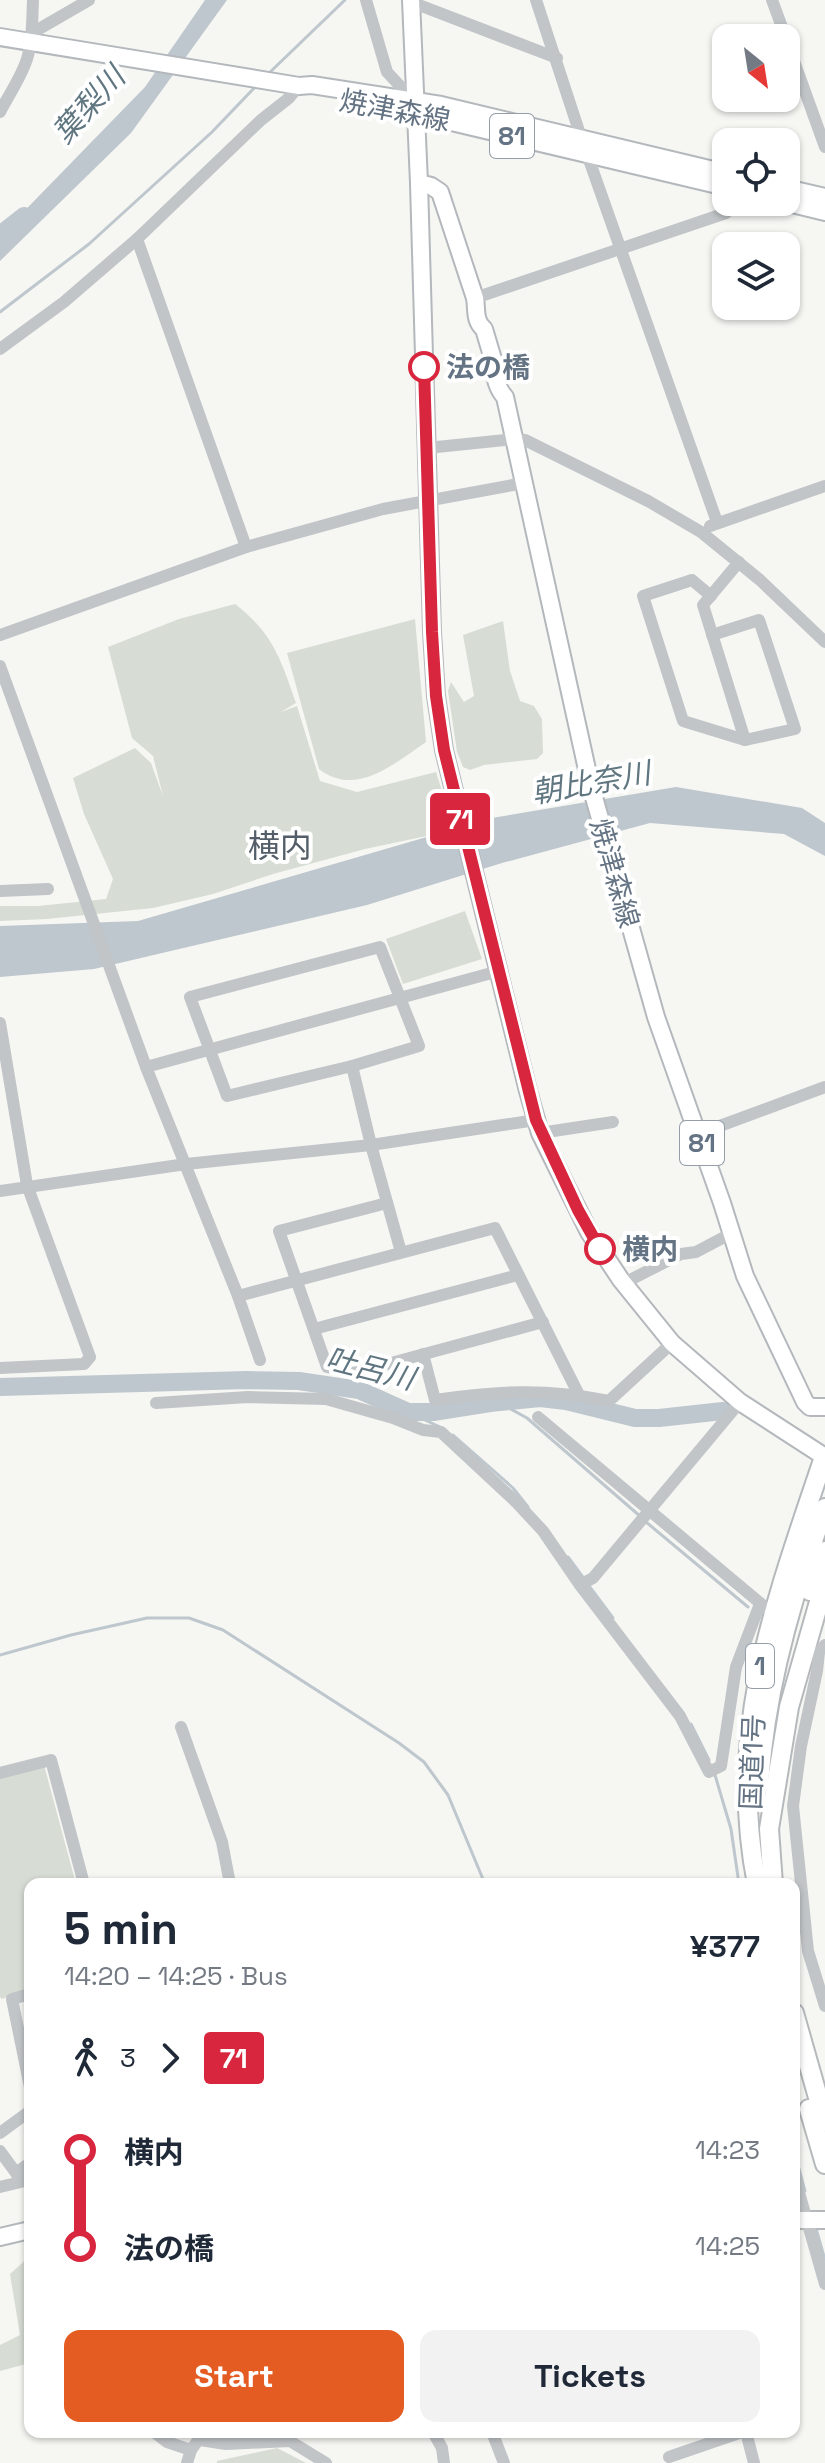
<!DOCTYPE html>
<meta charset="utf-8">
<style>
body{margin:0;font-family:"Space Grotesk","Noto Sans JP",sans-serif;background:#f2f2f3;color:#1f2937;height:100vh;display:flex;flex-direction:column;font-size:30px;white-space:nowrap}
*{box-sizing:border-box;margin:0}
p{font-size:26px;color:#747a83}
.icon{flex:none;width:44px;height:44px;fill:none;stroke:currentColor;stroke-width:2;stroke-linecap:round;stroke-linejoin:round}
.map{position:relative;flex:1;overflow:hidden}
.side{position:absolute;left:24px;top:1878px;width:776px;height:560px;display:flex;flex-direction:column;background:#fff;border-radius:16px;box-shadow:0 2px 6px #0004}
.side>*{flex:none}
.badge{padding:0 16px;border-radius:6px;font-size:28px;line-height:52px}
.needle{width:52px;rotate:150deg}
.tools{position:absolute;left:712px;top:24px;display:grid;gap:16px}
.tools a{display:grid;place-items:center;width:88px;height:88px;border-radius:16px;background:#fff;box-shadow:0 2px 6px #0004;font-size:40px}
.map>.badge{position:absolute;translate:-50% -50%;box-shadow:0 0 0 4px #fff}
.legs{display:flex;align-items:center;gap:12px;height:88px;padding:0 40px;font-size:26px}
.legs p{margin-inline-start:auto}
.overview{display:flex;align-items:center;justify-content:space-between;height:136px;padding:0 40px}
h1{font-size:44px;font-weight:700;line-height:60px}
.cta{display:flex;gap:16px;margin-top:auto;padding:16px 40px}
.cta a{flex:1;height:92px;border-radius:16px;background:#e55c23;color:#fff;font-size:32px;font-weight:700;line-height:92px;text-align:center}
.cta a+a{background:#f2f2f3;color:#1f2937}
ul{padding:0 40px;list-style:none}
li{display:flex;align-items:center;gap:28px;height:96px;font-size:30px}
li i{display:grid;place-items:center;width:12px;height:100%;margin:0 10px;background:currentColor}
li i::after{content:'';width:20px;height:20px;margin:-10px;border:6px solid;border-radius:50%;background:#fff}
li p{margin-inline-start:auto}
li:first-child i{background:linear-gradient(#0000 50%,currentColor 0)}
li:last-child i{background:linear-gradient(currentColor 50%,#0000 0)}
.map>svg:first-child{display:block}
.green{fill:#d7ddd4}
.water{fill:#bec7cd}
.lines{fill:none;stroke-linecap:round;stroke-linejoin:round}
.stream{stroke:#bec7cd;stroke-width:3}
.river{stroke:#bec7cd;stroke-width:18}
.major-casing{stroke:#b4b8bc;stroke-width:20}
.highway-casing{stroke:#b6b9bc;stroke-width:22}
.minor{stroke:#c1c5c8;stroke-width:12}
.major{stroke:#fff;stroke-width:16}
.highway{stroke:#fff;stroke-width:18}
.line-1-casing{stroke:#fff;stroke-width:18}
.line-1{stroke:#d7263d;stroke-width:12}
.stop-1-dot{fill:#fff;stroke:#d7263d;stroke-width:4}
.labels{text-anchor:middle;stroke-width:8;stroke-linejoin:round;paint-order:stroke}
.shield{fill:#fff;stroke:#939ea9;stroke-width:2}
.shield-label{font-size:26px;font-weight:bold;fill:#657484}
.street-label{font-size:28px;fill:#657484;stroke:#fff}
.stop-label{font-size:28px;font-weight:bold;fill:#657484;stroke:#fff;text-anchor:start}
.water-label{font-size:30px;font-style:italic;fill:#607681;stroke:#fff}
.quarter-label{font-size:32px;fill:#535e69;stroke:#fff}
</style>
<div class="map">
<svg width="825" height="2463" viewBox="0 0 825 2463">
<rect width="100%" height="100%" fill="#f6f6f3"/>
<g class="green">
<path d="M 235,604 C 273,633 281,660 296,703 L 281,712 L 297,706 L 320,781 L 357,792 L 436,772 C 442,791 451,815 441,833 L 365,849 L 273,874 L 213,894 L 153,908 L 47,919 L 0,921 L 0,906 L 38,906 L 106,899 L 113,879 L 84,814 L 73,778 L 135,748 L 151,763 L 163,796 L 153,756 L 132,738 L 108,647 L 179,619 Z"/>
<path d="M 415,619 L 426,742 C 395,763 356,798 319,769 L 287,653 Z"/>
<polygon points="503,621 510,671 520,701 534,706 542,719 543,753 537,759 484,765 470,770 463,767 457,752 448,691 451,682 464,702 474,696 463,635"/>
<polygon points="465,911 482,959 403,984 386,939"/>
<polygon points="44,1765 76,1884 30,1884 30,1989 2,1999 0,1997 0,1769"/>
<polygon points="30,2256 30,2340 26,2343 26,2364 0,2371 0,2345 20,2335 10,2274"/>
<polygon points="277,2448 306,2463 217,2463 217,2461"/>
</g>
<g class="water">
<polygon points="205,0 227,0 131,133 0,261 0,236 145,87"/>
<polygon points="676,787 802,808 825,823 825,856 784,834 650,823 502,863 367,905 94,969 0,977 0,926 138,921 492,818"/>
</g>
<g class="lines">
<g class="stream">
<polyline points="267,75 345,0"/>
<polyline points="0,312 89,244 212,132 256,86"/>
<polyline points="490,1403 507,1407 527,1418 641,1517"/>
<polyline points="408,1412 440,1427"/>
<polyline points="453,1435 513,1488 528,1507"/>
<polyline points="646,1522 748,1607"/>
<polyline points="568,1557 585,1580"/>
<polyline points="589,1586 613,1618"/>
<polyline points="0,1655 71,1635 147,1618 189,1618 223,1630 399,1743 424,1762 448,1795 485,1884"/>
<polyline points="691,1724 709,1760"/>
<polyline points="715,1775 731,1829 739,1884"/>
<polyline points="794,2151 805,2191"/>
<polyline points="815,2225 825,2260"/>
<polyline points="702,2432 703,2434"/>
</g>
<g class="river">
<polyline points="0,235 24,216"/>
<polyline points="0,1387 247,1380 299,1381 359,1390 408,1412 433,1412 490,1403 540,1398 566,1401 635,1418 659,1418 723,1411"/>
</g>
<defs>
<g id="major">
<polyline points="411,0 419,183 432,632 436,696 444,750 528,1091 540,1133 589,1232 621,1280 672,1343 740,1402 825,1457"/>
<polyline points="0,37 299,86 312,85 441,105 726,173"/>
<polyline points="405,111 726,187"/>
<path d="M 419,183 L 431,186 L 440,192 L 475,298 C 477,309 474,321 484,329 L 495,366 C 493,375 498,390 505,397 L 590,783 L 656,1017 L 722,1203 L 745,1276 L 805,1402 L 810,1407 L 825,1407"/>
<polyline points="786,188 825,197"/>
<polyline points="784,202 825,212"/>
<polyline points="794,2220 825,2220"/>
<polyline points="0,2237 30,2230"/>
</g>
<g id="highway">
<polyline points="810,1591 825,1551"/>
<path d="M 759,1785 C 765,1689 791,1597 825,1508"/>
<path d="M 757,1884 C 726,1730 776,1600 824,1457"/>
<polyline points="773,1884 769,1829 789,1707 825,1581"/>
<polyline points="794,2013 825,2122"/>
<polyline points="809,2109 825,2164"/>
</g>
</defs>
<use href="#major" class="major-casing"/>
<use href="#highway" class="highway-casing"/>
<g class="minor">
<polyline points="366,0 387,72 415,102"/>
<polyline points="536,0 581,137 717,522"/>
<polyline points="772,0 786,38"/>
<polyline points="411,2 557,58"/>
<polyline points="32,33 89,0"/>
<polyline points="786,39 825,147"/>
<path d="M 0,112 C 9,94 21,78 27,59 C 33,40 32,20 33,0"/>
<polyline points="137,239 246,547"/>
<polyline points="475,298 726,213 736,202"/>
<polyline points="0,349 64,302 137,239 261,120 289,98 299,86"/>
<polyline points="427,448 515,439 525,440 648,501 701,532 760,580 825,642"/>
<polyline points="710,526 825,486"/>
<polyline points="739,562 703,605 745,740"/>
<polyline points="711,596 692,580 643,596 683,721 745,740 795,729 759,620 712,635"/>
<polyline points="0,635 246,547 383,509 524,483"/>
<polyline points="0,666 146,1067 238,1296 260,1360"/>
<polyline points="0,891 48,889"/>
<polygon points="380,947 419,1046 352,1066 227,1096 190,997"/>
<polyline points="0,1023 27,1185 90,1357 84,1364 0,1368"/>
<polyline points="352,1066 371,1145 401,1252"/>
<polyline points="146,1067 499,971"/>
<polyline points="540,1133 613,1122"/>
<polyline points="698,1134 825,1087"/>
<polyline points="0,1191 186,1164 371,1145 536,1120"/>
<polyline points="387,1203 279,1231 327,1367 354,1373 543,1322"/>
<polyline points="624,1283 681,1254 696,1252 732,1233"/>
<polyline points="238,1296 495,1228 579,1395"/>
<polyline points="314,1329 518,1275"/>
<path d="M 423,1354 L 435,1400 C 497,1391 546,1388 609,1401 L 672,1343"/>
<polyline points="156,1403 248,1397 326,1399 393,1418 423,1430 441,1432 516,1502 543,1531 580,1585 680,1716 709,1772 721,1766 736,1667 760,1604"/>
<polyline points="538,1417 766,1608"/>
<polyline points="580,1585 593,1578 740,1402"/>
<polyline points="825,1645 819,1652 817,1671 801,1746 793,1806 808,1951 825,2006"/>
<polyline points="181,1727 222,1842 230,1884"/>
<polyline points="0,1773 51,1760 84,1884"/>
<polyline points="30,1994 12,1999 30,2087"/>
<polyline points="0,2133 30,2111"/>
<polyline points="0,2151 19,2177 30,2183"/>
<polyline points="16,2173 30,2163"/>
<polyline points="794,2175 825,2284"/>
<polyline points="0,2187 25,2181"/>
<polyline points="154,2432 167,2442 191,2450"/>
<polyline points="433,2432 442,2448 444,2463"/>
<polyline points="492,2432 504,2463"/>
<polyline points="746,2432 754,2463"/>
<polyline points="200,2440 226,2444 290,2441 326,2463"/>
<polyline points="669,2457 742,2432"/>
<polyline points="187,2463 191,2450 204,2432"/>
</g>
<use href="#major" class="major"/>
<use href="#highway" class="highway"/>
</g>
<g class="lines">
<defs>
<polyline id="line-1" points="424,367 432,632 436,696 444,750 536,1120 578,1210 600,1249"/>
</defs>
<use href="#line-1" class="line-1-casing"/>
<use href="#line-1" class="line-1"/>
</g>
<g class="stop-1-dot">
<circle cx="424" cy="367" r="14"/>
<circle cx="600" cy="1249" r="14"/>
</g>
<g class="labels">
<g class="shield">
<rect x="490" y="114" width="44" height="44" rx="6"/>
<rect x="680" y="1121" width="44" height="44" rx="6"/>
<rect x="746" y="1644" width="28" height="44" rx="6"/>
</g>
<g class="shield-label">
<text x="512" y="145">81</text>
<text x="702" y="1152">81</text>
<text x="760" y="1675">1</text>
</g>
<g class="street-label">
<text transform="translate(395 110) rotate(11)" y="10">焼津森線</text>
<text transform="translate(615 873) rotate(74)" y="10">焼津森線</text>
<text transform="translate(752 1762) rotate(-88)" y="10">国道1号</text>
</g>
<g class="stop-label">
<text x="446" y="377">法の橋</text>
<text x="622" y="1259">横内</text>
</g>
<g class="water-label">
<text transform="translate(89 105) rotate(-48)" y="10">葉梨川</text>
<text transform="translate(591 783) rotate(-10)" y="10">朝比奈川</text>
<text transform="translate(370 1369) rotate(14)" y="10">吐呂川</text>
</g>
<g class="quarter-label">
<text x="280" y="857">横内</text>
</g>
</g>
</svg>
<div class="tools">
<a><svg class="needle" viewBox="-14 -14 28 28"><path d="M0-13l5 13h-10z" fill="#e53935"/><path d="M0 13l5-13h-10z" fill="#747a83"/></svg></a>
<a><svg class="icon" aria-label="locate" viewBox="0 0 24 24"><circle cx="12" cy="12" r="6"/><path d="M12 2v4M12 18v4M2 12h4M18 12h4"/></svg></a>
<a><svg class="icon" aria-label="layers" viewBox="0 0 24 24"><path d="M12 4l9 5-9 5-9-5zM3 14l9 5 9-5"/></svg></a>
</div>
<b class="badge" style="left:460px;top:819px;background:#d7263d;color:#fff">71</b>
<section class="side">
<div class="overview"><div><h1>5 min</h1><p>14:20 – 14:25 · Bus</p></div><b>¥377</b></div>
<div class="legs"><svg class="icon" aria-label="walk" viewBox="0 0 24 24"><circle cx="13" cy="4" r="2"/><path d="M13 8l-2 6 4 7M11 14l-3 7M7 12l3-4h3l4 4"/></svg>3<svg class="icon" aria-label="forward" viewBox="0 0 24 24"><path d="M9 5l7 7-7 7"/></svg><b class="badge" style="background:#d7263d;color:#fff">71</b></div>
<ul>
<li><i style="color:#d7263d"></i><b>横内</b><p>14:23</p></li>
<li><i style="color:#d7263d"></i><b>法の橋</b><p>14:25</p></li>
</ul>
<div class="cta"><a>Start</a><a>Tickets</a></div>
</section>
</div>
